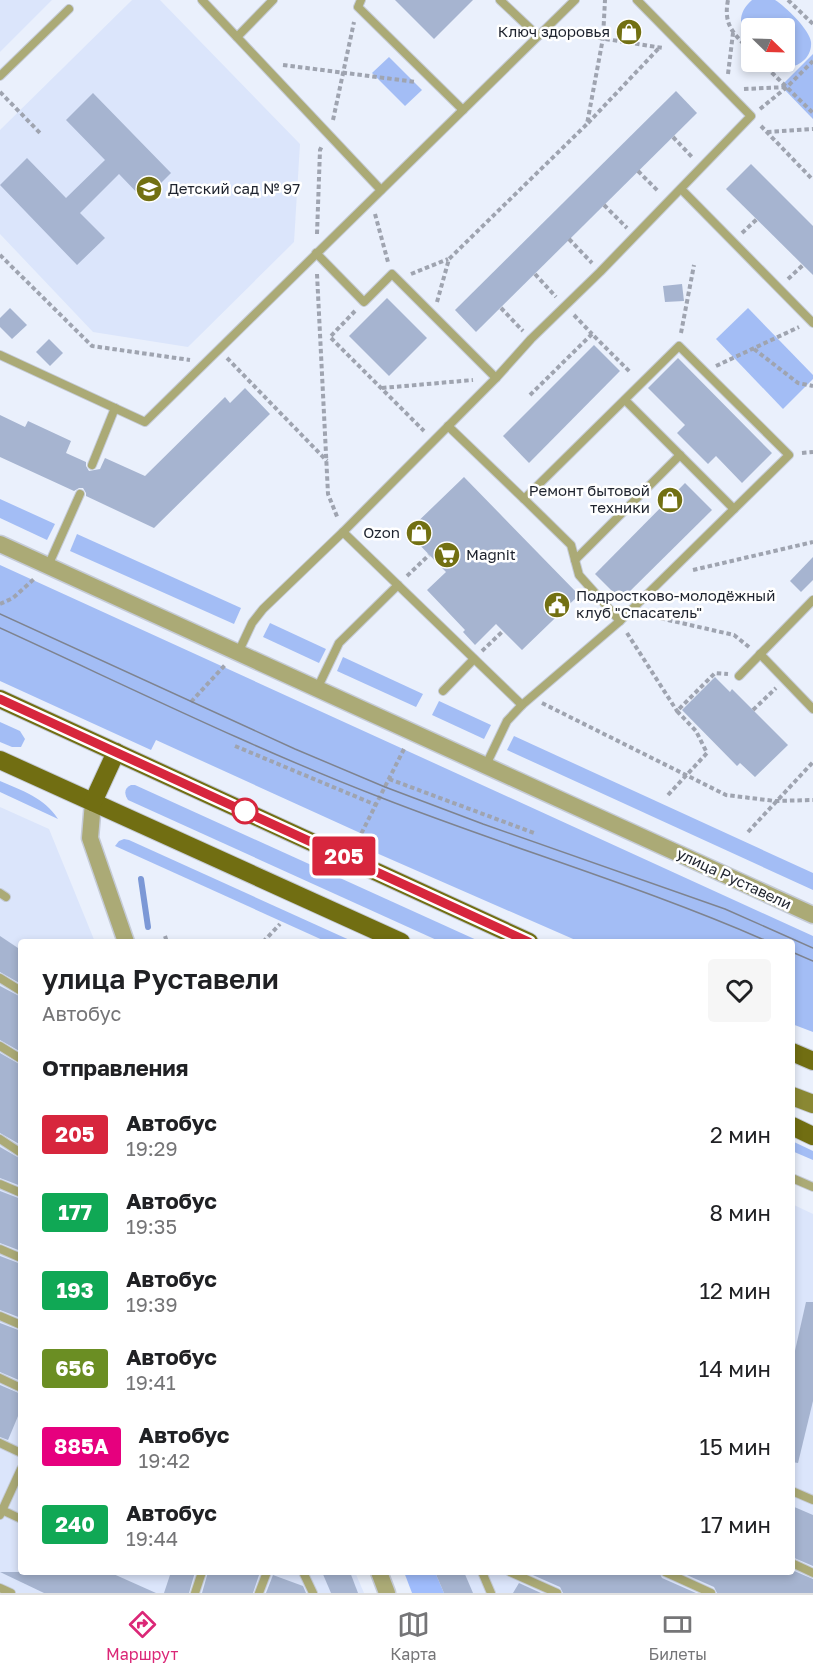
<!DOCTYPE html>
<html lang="ru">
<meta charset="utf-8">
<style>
body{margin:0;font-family:"Golos Text",sans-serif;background:#f6f6f6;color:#202124;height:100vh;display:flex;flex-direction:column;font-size:22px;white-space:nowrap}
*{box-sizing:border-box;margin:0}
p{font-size:20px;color:#757577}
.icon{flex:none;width:33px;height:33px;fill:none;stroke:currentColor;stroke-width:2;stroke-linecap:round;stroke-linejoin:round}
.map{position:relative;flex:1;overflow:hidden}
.drawer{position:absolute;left:18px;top:939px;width:777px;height:636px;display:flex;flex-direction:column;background:#fff;border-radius:6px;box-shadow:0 3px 9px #0003}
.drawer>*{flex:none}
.badge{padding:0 12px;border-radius:4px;font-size:21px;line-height:39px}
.needle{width:39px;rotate:113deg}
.tools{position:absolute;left:741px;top:18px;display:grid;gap:12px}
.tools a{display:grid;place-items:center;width:54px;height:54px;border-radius:6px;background:#fff;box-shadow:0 3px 9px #0003;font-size:30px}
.map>.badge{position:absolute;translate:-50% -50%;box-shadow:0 0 0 3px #fff}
h2{padding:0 24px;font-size:22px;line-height:54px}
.round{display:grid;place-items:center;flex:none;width:63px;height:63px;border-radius:6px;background:#f6f6f6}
.head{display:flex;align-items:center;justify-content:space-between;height:102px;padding:0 24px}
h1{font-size:28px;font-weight:600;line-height:45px}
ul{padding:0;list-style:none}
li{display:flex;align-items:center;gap:18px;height:78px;padding:0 24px}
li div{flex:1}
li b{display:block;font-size:22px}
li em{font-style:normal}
li .badge{min-width:66px;font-weight:700;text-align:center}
.menu{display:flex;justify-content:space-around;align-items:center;height:84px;border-top:2px solid #e0e0e0;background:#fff;font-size:16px;color:#757577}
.menu a{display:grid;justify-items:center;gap:3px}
.menu .active{color:#db2777}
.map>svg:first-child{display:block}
.built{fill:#dbe5fb}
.green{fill:#a3bdf5}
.forest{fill:#9fbcfc}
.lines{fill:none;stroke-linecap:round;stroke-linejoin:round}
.stream{stroke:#7c98d6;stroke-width:6}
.building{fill:#a6b4d0}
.service-casing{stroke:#c5cbd7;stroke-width:10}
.minor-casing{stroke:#c5cbd7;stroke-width:19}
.secondary-casing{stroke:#c5cbd7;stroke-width:20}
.primary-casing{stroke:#c5cbd7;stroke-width:20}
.path{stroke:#9fa4b0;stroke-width:4;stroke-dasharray:4.5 3;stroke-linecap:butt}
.service{stroke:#abaa76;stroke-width:8}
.minor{stroke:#abaa76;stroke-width:16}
.secondary{stroke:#8a8833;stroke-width:18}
.primary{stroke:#716e12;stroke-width:18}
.tram{stroke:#7e838f;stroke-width:1.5}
.line-casing{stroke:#fff;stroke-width:14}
.line{stroke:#d7263d;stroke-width:9}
.stop-dot{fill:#fff;stroke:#d7263d;stroke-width:3}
.labels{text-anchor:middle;stroke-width:5;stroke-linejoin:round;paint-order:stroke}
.poi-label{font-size:15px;fill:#1e232e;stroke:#fff;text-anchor:end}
.street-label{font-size:15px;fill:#1e232e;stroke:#fff}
</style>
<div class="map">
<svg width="813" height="1593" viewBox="0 0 813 1593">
<rect width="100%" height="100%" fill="#eaf0fc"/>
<g class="built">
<polygon points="0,0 52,0 0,52"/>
<polygon points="132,0 160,0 300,144 294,242 188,347 93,332 0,234 0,130"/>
<polygon points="0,807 49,829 95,942 21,942 21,1572 355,1572 364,1593 0,1593"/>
<polygon points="792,1204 813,1214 813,1593 444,1593 435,1572 792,1572"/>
</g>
<g class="green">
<path d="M 752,0 L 775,0 C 785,6 810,30 811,42 C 813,62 787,75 772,62 L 784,62 L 784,28 L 752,28 L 751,41 C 738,28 737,13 752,0 Z"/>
<polygon points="813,54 813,119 781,86"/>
<polygon points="389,57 422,90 405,106 372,73"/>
<polygon points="748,308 813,375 813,379 783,409 716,339"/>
<polygon points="0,499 55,524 47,540 0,518"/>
<polygon points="77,534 241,608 234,624 70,551"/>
<polygon points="0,565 813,936 813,1032 792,1024 792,942 580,942 365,848 369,837 156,740 151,750 0,681"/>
<polygon points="270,623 326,649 319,663 263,637"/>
<polygon points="343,657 423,694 416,707 337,671"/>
<polygon points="439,701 491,725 484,739 432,715"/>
<polygon points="0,722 20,731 25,739 21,747 12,747 0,742"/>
<polygon points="514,736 813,873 813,890 507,750"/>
<path d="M 0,781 C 22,791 44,797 58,819 L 0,792 Z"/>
<path d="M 131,785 L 135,785 L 481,942 L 441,942 L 128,800 C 124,794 124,788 131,785 Z"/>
<polygon points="124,839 129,840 354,942 327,942 115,846 119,841"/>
<polygon points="792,1141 813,1151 813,1160 792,1151"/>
</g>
<polygon class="forest" points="404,1572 435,1572 444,1593 412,1593"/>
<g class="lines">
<polyline class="stream" points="141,879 148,927"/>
</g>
<g class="building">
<polygon points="395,0 473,0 434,39"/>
<polygon points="676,91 697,113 476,332 455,310"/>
<polygon points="93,93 171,173 144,200 119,174 80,213 105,238 77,265 0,185 27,158 66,198 105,160 66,120"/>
<polygon points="751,164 813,226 813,275 726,189"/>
<polygon points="682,284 684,301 665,302 663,286"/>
<polygon points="387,298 427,338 389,376 349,336"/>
<polygon points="10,308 27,325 12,339 0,327 0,318"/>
<polygon points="49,339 63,353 50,366 36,352"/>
<polygon points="594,345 620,371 529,463 503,436"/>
<polygon points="678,358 772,453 742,483 716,456 708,464 677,433 685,425 648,388"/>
<polygon points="245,388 270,414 154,528 86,496 86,493 83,488 79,488 74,491 0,457 0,415 25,427 28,421 71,441 66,453 86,462 86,466 89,471 100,469 105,458 145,476 225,397 230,403"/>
<polygon points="464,477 579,595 522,650 496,624 475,645 463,632 465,630 427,590 446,572 407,532"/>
<polygon points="685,483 712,510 621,600 595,574"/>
<polygon points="813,557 813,580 801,592 790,581"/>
<polygon points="715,677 730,692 732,689 788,745 755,777 740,763 737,766 682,710"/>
<polygon points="0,936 21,950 21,984 0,972"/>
<polygon points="0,986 21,997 21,1052 0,1040"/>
<polygon points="0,1053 21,1065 21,1145 0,1133"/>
<polygon points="0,1147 21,1159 21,1186 0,1178"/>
<polygon points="0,1191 21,1199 21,1251 0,1243"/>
<polygon points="0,1256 21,1264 21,1318 0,1310"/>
<polygon points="806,1302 813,1302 813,1401 798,1463 792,1462 792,1364"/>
<polygon points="0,1323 21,1331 21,1381 0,1372"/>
<polygon points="0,1385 21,1394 21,1409 8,1440 0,1437"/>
<polygon points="792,1506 813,1515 813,1566 792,1557"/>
<polygon points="792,1570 813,1579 813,1593 717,1593 714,1587 680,1572 792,1572"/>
<polygon points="0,1572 109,1572 156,1593 44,1593"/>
<polygon points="171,1572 195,1572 189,1593 164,1593"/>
<polygon points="208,1572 260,1572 253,1593 202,1593"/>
<polygon points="322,1572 350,1572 358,1593 331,1593"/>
<polygon points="435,1572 464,1572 473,1593 444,1593"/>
<polygon points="526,1572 659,1572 662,1578 696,1593 563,1593 560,1587"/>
<polygon points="273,1575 303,1586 306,1593 266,1593"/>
<polygon points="519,1583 541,1593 513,1593"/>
</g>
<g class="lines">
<defs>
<g id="service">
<polyline points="202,0 381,190"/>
<polyline points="361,0 358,7 463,110"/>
<polyline points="500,0 538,36"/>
<polyline points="237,37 273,0"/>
<polyline points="0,76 69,9"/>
<polyline points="681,189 813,323"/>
<polyline points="316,253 364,302 392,274 496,378"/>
<polyline points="0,355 145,422 575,0"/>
<polyline points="625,400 734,509"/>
<polyline points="448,426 524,499 679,346 789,455 620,621 522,705 507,721 486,765"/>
<polyline points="92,465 115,408"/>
<polyline points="524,499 571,545 579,575 620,621"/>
<polyline points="343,532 522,705"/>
<polyline points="575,560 680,455"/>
<polyline points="48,566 80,494"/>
<polyline points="238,653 252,623 263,609 343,532 496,378 531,339 600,272 751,116 637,0"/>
<polyline points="760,654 813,709"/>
<polyline points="739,676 813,600"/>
<polyline points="317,689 339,643 398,585"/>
<polyline points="443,691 474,659"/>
<polyline points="0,893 6,897"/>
<polyline points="0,978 21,991"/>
<polyline points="0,1046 21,1059"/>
<polyline points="0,1139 21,1153"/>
<polyline points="792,1178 813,1187"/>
<polyline points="0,1184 21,1193"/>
<polyline points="0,1249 21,1258"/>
<polyline points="0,1316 21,1325"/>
<polyline points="0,1378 21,1388"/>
<polyline points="0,1443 21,1453"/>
<polyline points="792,1491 813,1500"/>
<polyline points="0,1509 21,1519"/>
<polyline points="0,1515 21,1469"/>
<polyline points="792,1563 813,1573"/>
<polyline points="303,1572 313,1593"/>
<polyline points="482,1572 491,1593"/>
<polyline points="510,1572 557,1593"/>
<polyline points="665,1572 711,1593"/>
<polyline points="0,1588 11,1593"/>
<polyline points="195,1593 202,1572"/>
<polyline points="259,1593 267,1572"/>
</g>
<g id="minor">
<polyline points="0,544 813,915"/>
<polyline points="93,802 90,838 126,942"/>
<polyline points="379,1572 387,1593"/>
</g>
<polyline id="secondary" points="792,1096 813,1104"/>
<g id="primary">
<polyline points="0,699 529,942"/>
<polyline points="0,760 401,942"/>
<polyline points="93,802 116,752"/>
<polyline points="792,1052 813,1061"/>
<polyline points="792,1126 813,1136"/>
</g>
</defs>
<use href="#service" class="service-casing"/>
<use href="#minor" class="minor-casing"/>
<use href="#secondary" class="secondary-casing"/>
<use href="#primary" class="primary-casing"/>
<g class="path">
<path d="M 728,0 C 723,26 734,34 752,52"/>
<polyline points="788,0 813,24"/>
<polyline points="561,32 663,48"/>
<polyline points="761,62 813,113"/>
<polyline points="283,65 416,82"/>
<polyline points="728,74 733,33"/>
<polyline points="744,89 787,87"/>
<polyline points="0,92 41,134"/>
<polyline points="760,109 787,87 813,61"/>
<polyline points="333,120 354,22"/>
<polyline points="588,123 660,47"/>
<polyline points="761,126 813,180"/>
<polyline points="767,132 813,129"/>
<polyline points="673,137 693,158"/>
<polyline points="638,171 659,192"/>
<polyline points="604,205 627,228"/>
<polyline points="375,214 388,262"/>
<polyline points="742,233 757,219"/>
<polyline points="317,234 320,150 322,146"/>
<polyline points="569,239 592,263"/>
<polyline points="0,255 92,346 190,360"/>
<polyline points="317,274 328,494 338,519"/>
<polyline points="411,274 448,259"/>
<polyline points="535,274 556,297"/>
<polyline points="788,279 803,265"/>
<polyline points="437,302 449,259 587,124 603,38 605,0"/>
<polyline points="501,308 523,331"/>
<polyline points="355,311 330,337 424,431"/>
<polyline points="574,315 592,334"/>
<polyline points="681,333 694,265"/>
<polyline points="754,349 798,383 813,386"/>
<polyline points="227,358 327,461"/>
<polyline points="716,366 799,327"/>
<polyline points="382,388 473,380"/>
<polyline points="530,395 592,334 631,373"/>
<polyline points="802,453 813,452"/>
<polyline points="693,570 813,542"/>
<polyline points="407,576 429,555"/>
<polyline points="0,604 13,598 35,578"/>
<polyline points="646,615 734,635 749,647"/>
<polyline points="627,633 677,711"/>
<polyline points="482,651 503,631"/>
<polyline points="191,702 225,665"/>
<polyline points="542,703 726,795 775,801 813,800"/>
<polyline points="753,710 776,688"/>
<polyline points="235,746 376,805"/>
<polyline points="389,779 534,833"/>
<polyline points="668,795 707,753 696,731 677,711 715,673 728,674"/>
<polyline points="748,832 813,762"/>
<polyline points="358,840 404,749"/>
<polyline points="165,936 167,942"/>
<polyline points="263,942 280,924"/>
</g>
<use href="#service" class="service"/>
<use href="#minor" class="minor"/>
<use href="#secondary" class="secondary"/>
<use href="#primary" class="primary"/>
<g class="tram">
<polyline points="0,614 295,749 385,787 483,824 725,909 813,948"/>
<path d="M 0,628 C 127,686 252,748 382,798 C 510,848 644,887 769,942"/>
<polyline points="792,952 813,961"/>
</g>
</g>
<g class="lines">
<defs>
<polyline id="line" points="0,699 529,942"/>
</defs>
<use href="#line" class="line-casing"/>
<use href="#line" class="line"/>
</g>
<defs>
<symbol id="shop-disc" viewBox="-11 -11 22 22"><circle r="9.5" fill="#727012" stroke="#fff"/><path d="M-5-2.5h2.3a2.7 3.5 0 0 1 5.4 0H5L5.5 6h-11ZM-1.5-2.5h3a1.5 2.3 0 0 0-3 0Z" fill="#fff"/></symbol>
<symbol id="school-disc" viewBox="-11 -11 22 22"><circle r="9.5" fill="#727012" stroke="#fff"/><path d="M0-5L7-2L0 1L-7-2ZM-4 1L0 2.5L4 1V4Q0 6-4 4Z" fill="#fff"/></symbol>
<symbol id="supermarket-disc" viewBox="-11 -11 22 22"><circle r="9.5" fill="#727012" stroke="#fff"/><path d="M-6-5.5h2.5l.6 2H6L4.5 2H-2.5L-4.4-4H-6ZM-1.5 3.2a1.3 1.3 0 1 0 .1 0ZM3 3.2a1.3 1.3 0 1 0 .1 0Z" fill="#fff"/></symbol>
<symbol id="civic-disc" viewBox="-11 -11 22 22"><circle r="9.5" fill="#727012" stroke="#fff"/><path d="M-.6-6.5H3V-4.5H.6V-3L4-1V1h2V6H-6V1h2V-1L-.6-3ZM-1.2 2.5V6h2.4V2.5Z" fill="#fff"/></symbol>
</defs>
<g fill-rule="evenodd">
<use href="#shop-disc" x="614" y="17" width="30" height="30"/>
<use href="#school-disc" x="134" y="174" width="30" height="30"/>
<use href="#shop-disc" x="655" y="485" width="30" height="30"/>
<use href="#shop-disc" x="404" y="518" width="30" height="30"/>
<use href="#supermarket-disc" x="432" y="540" width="30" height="30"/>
<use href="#civic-disc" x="542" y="590" width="30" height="30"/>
</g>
<circle class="stop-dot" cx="245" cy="811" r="12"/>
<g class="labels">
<g class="poi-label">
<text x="610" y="37">Ключ здоровья</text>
<text x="168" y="194" text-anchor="start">Детский сад № 97</text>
<text x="650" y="496">Ремонт бытовой<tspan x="650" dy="17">техники</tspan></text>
<text x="400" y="538">Ozon</text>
<text x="466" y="560" text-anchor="start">Magnit</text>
<text x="576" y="601" text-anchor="start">Подростково-молодёжный<tspan x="576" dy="17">клуб "Спасатель"</tspan></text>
</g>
<g class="street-label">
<text transform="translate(734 879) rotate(25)" y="5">улица Руставели</text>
</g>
</g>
</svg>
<div class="tools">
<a><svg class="needle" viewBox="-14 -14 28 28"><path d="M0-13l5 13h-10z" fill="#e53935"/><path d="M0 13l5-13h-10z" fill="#757577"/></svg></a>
</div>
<b class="badge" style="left:344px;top:856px;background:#d7263d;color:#fff">205</b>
<section class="drawer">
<div class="head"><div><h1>улица Руставели</h1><p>Автобус</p></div><a class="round"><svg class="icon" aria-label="heart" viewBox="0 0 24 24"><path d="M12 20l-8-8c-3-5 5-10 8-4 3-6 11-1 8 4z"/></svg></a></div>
<h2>Отправления</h2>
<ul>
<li><span class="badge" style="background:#d7263d;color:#fff">205</span><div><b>Автобус</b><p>19:29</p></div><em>2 мин</em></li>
<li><span class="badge" style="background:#10a855;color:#fff">177</span><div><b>Автобус</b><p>19:35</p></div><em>8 мин</em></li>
<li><span class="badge" style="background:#10a855;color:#fff">193</span><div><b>Автобус</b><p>19:39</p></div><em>12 мин</em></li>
<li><span class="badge" style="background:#6b8e23;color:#fff">656</span><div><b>Автобус</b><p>19:41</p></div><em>14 мин</em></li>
<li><span class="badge" style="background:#e6007e;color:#fff">885А</span><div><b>Автобус</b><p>19:42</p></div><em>15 мин</em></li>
<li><span class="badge" style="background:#10a855;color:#fff">240</span><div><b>Автобус</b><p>19:44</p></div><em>17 мин</em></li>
</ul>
</section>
</div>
<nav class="menu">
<a class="active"><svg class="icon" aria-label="directions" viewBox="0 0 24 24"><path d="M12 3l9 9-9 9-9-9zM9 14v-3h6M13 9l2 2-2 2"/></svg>Маршрут</a>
<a><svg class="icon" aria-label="map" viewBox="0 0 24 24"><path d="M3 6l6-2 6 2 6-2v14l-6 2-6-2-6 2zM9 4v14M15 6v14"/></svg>Карта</a>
<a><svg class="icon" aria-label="tickets" viewBox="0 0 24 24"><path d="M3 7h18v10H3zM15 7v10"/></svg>Билеты</a>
</nav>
